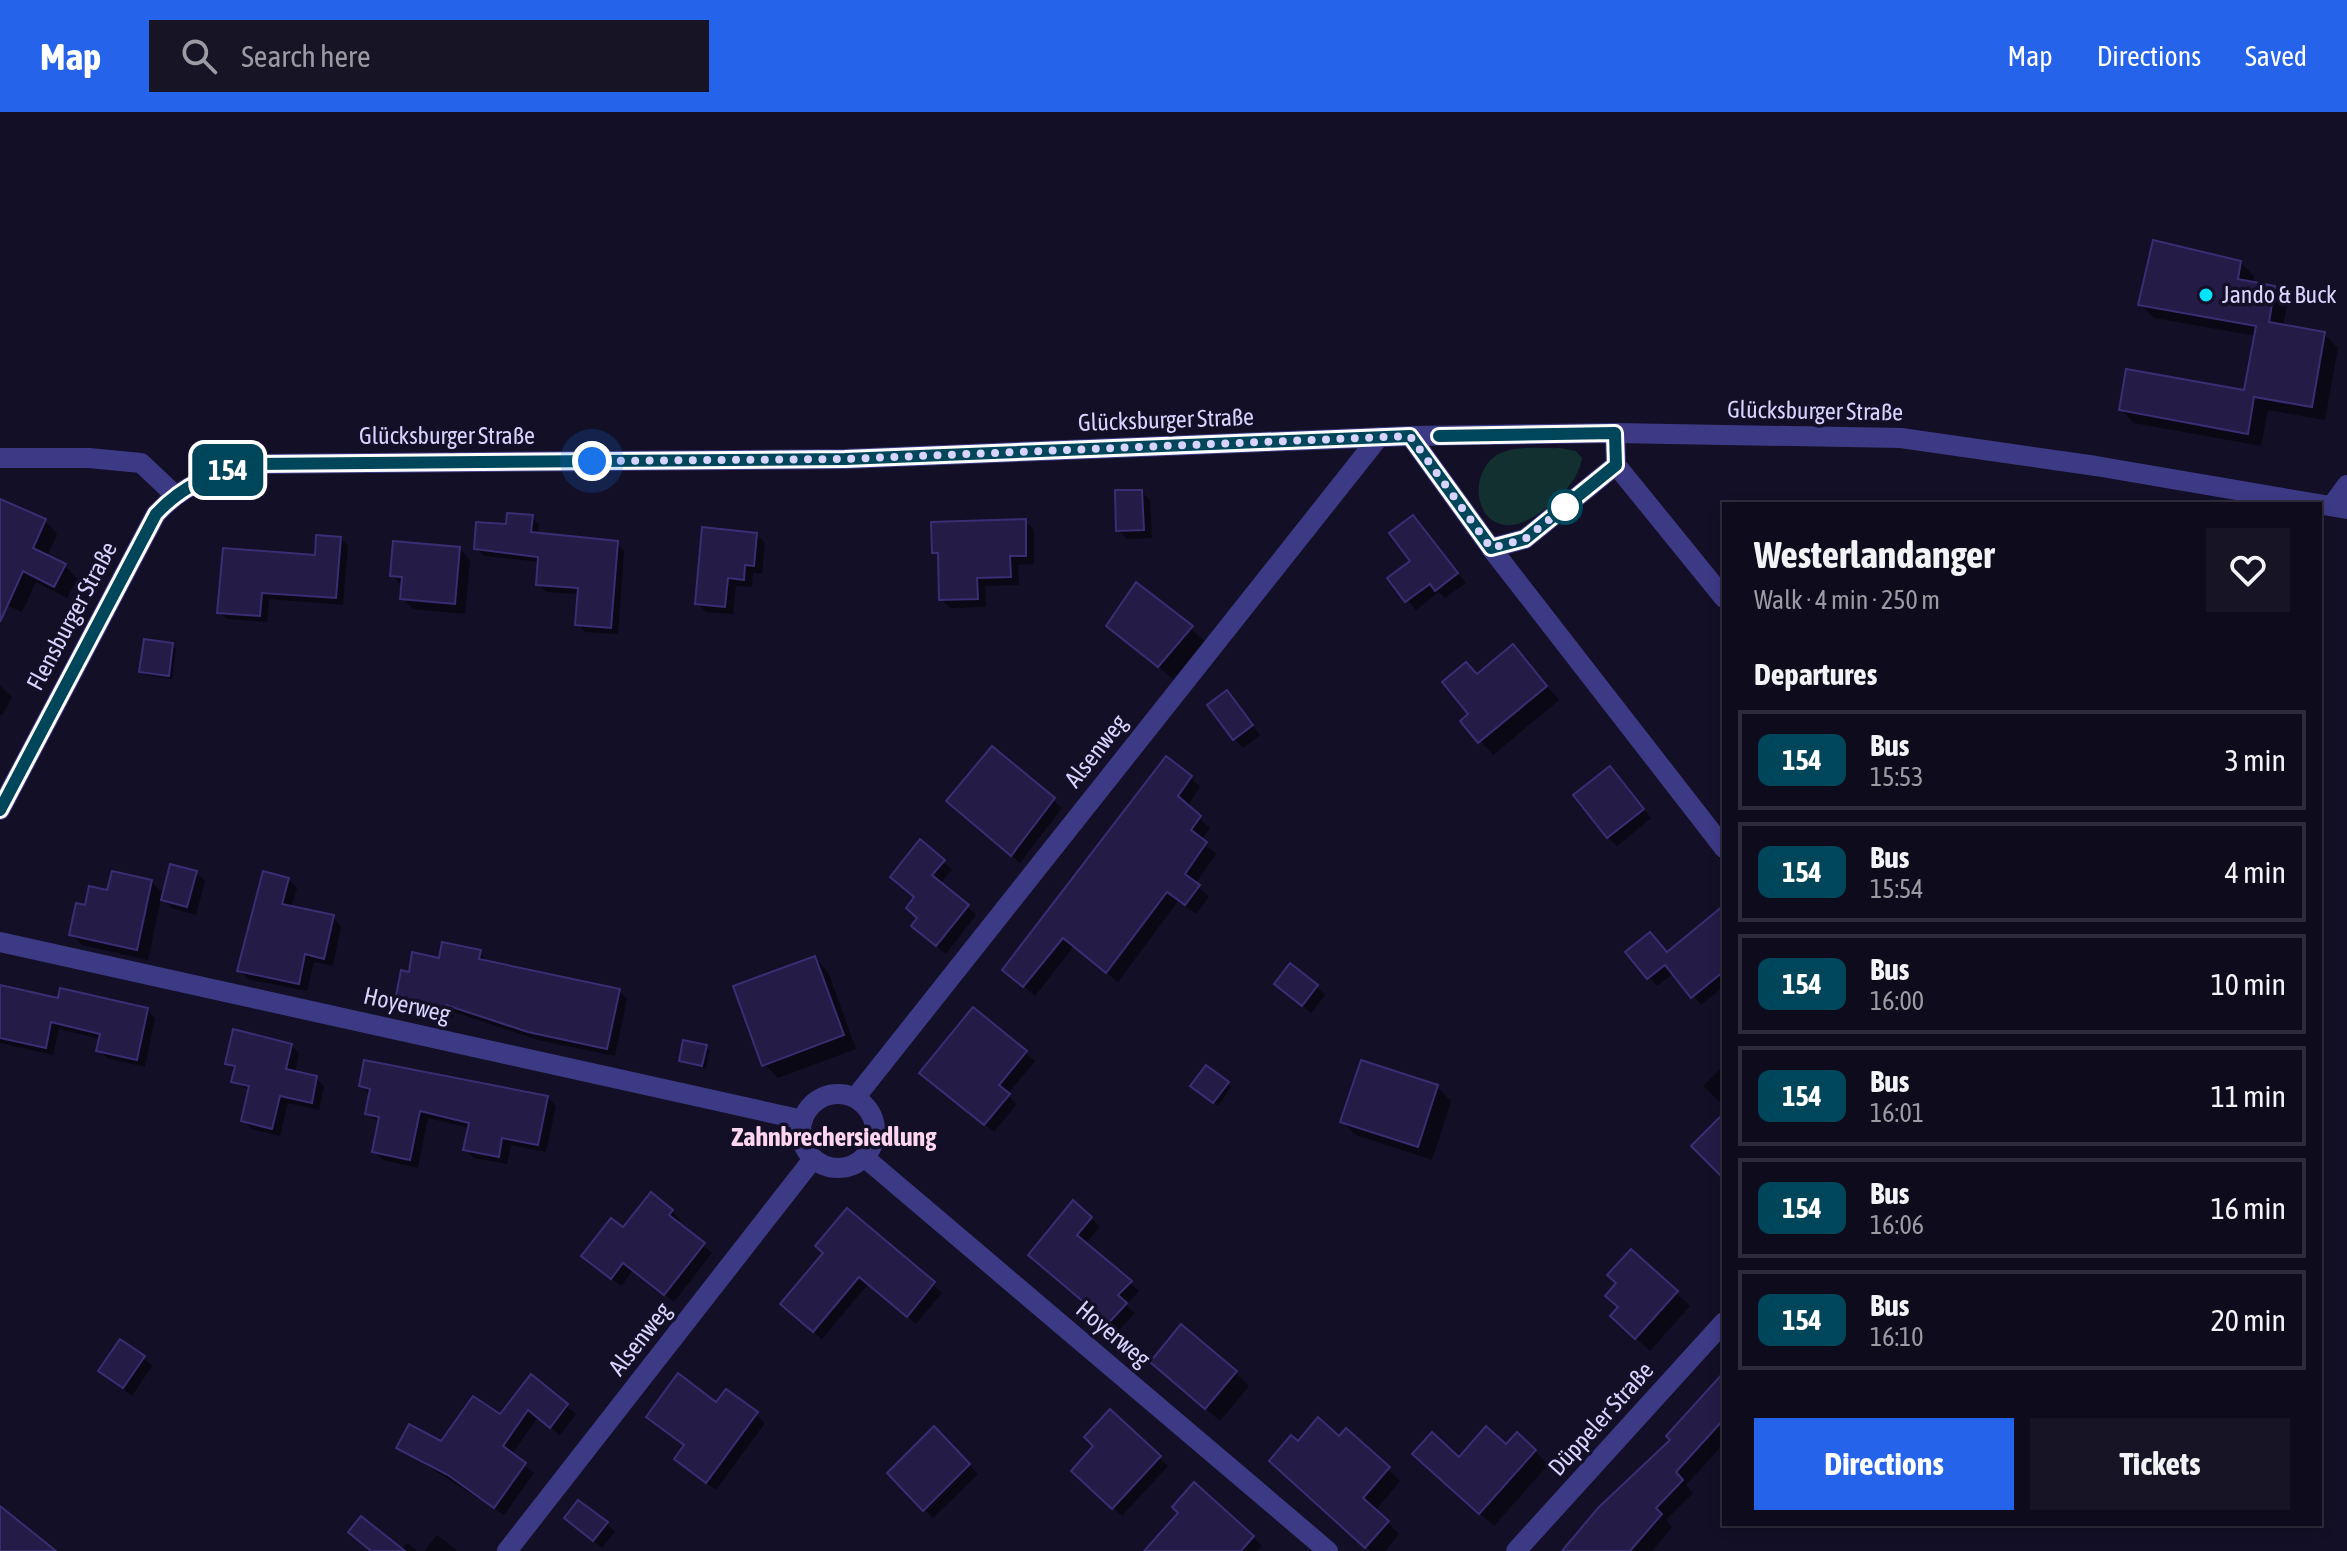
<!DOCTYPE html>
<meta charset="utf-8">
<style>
body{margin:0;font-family:"Asap Condensed",sans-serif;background:#171425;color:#f1f3f6;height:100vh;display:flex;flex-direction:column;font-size:30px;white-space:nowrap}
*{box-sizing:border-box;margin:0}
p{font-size:26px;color:#9b9ba3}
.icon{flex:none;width:44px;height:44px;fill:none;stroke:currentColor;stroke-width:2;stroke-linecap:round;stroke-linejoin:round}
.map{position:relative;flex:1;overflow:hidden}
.side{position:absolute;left:1722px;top:390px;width:600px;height:1024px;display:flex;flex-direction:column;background:#0e0b1c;border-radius:0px;box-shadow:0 4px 12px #0003,0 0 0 2px #2e2b3b}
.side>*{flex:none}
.badge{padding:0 16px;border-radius:12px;font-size:28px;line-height:52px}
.you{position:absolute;width:40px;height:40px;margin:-20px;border:6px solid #fff;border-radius:50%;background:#1a73e8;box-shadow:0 0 0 12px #1a73e833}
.map>.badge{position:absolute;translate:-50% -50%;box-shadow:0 0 0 4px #fff}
h2{padding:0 32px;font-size:30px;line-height:72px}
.round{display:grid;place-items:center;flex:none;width:84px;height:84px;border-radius:0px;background:#171425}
.summary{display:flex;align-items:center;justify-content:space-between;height:136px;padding:0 32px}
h1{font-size:38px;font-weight:700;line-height:60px}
.action{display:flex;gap:16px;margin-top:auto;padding:16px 32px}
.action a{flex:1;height:92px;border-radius:0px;background:#2563eb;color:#fff;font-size:32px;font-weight:700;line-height:92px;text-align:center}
.action a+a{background:#171425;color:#f1f3f6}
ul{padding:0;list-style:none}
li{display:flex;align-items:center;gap:24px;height:100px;margin:0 16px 12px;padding:0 16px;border:4px solid #2e2b3b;border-radius:0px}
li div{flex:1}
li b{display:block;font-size:30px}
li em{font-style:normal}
li .badge{min-width:88px;font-weight:700;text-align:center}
header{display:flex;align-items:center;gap:48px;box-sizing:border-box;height:112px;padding:0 40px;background:#2563eb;color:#fff}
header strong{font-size:38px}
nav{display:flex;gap:44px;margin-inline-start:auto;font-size:28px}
.search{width:560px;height:72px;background:#171425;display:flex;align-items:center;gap:20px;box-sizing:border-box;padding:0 28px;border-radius:0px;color:#9b9ba3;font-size:30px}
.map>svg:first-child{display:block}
.green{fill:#12302f}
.shadow{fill:#0007}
.building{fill:#241b47;stroke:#3b2d73;stroke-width:2}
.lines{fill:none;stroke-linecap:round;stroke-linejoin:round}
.minor{stroke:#3d3a85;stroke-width:20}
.tertiary{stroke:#3d3a85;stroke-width:20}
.line-casing{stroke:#fff;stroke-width:18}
.line{stroke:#00465a;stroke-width:12}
.walk{stroke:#d9d4ff;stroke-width:8;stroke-dasharray:0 14.4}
.poi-dot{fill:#00e5ff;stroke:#130f26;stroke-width:3}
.stop-dot{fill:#fff;stroke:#00465a;stroke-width:4}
.labels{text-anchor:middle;stroke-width:7;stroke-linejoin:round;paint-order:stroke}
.poi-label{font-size:24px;fill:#d9d4ff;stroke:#130f26;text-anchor:start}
.street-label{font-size:24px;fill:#d9d4ff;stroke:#130f26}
.neighbourhood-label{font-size:26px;font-weight:bold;fill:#ffd6f0;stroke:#130f26}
</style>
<header>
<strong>Map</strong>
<div class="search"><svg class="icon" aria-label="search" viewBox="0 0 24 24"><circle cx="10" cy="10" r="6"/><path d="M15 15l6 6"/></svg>Search here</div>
<nav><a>Map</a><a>Directions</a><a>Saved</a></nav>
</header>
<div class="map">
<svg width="2347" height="1439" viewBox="0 0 2347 1439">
<rect width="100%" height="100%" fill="#130f26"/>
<path class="green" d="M 1560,336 L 1576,339 L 1582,346 C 1578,367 1567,377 1552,391 C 1486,451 1459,373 1494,345 C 1511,332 1541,337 1560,336 Z"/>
<g class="shadow">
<polygon points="2240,150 2254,164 2253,172 2274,176 2288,189 2283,214 2324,222 2338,236 2325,308 2268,298 2261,334 2134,311 2121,298 2246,281 2256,224 2154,206 2140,192"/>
<polygon points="1142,380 1150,389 1152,426 1127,427 1118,418"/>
<polygon points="1906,388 1937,390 1939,392 1906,392"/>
<polygon points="0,389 45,409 57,422 47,445 65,454 77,467 67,486 36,470 22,500 0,490"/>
<polygon points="532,405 539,413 538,422 617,431 624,439 618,522 585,520 578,512 580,482 546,480 538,472 540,450 484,444 476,436 508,414"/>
<polygon points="1413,405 1466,471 1445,486 1439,480 1416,498 1390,466 1412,449"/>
<polygon points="1025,409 1034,418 1034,452 1018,453 1019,473 985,474 986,495 950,496 941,487 940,446 934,440"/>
<polygon points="756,422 765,431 762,462 753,461 752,475 736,474 733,502 706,500 697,491"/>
<polygon points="341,427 348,434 343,493 269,487 267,510 227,507 219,500 317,445"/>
<polygon points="459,436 470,448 465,502 413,497 402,486 403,475 392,463"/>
<polygon points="1137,473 1205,529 1173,567 1109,514"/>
<polygon points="172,533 176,537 172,567 145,563 141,559"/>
<polygon points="1513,535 1559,588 1493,643 1463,609 1471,602 1478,564"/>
<polygon points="0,573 12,585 2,604 0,603"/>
<polygon points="1227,581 1260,623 1243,636 1235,627"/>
<polygon points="1190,665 1200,675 1187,695 1210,716 1201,729 1216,742 1195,772 1209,785 1196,802 1178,789 1118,870 1074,834 1035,884 1015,867"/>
<polygon points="1618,665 1651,706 1617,734 1608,725"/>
<polygon points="1053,688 1062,696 1020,751 957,697"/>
<polygon points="920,730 952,758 940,772 976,803 946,842 922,823 916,786"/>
<polygon points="196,761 205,769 196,803 172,796 161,786 148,848 82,833 71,822 87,796 109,781 151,769 164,782"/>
<polygon points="288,767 297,776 291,796 333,805 341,814 333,854 314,850 307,879 248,867 239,858"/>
<polygon points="1724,799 1724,874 1701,893 1674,861 1657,874 1628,840 1667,842"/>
<polygon points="480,840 488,851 619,879 627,887 615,944 538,928 454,900 453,906 405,897 397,889 410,862 440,848"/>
<polygon points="815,846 828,860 856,937 778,966 764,952"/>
<polygon points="1316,874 1325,883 1311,901 1286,881"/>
<polygon points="0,875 59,888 147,898 155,906 145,955 107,946 99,938 101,927 59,917 53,943 0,931"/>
<polygon points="973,898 1035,949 1007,983 1017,992 994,1020 931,970"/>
<polygon points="291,933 299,941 295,961 316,966 324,974 319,998 288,991 280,1024 251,1017 243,1008 250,979 233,969 236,959 227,951"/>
<polygon points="706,935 710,939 706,957 681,948"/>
<polygon points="1724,953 1724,994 1703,974"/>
<polygon points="1227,971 1231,975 1218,994 1196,978"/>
<polygon points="361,974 547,985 556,994 546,1040 511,1033 507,1052 474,1046 465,1037 470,1016 428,1006 418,1056 383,1048 374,1040 380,1011 367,1002 369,982"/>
<polygon points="1437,975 1451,989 1432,1048 1356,1023 1342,1009"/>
<polygon points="672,1099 680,1108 678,1112 712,1141 674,1190 633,1158 621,1174 593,1152"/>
<polygon points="847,1099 942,1181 916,1212 868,1172 822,1227 792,1201"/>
<polygon points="1091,1106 1100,1115 1085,1132 1139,1179 1126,1193 1135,1201 1114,1223 1085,1195 1088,1192 1039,1151"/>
<polygon points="1632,1139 1690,1194 1650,1239 1626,1217 1620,1196 1619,1171"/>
<polygon points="143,1246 152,1254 132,1284 100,1259"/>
<polygon points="1152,1250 1235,1260 1249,1274 1220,1309"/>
<polygon points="1724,1261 1724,1331 1686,1373 1693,1381 1666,1408 1672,1415 1652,1439 1564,1439 1673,1329"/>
<polygon points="531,1265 576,1302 560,1323 538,1305 511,1343 534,1361 504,1403 398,1335 442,1332 500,1305"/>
<polygon points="717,1292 756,1302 765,1311 716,1378 685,1355"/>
<polygon points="1111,1300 1168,1354 1122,1404 1074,1358 1096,1335"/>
<polygon points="934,1317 978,1362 933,1406 889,1361"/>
<polygon points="1340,1327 1388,1357 1400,1369 1375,1399 1399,1422 1385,1439 1371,1439 1284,1361 1298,1332"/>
<polygon points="1506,1335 1535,1339 1548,1353 1494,1414 1428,1355"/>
<polygon points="606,1411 615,1420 602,1436 575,1414"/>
<polygon points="437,1423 454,1436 457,1439 424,1439"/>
<polygon points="1253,1425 1262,1434 1257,1439 1147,1439"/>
<polygon points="407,1431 417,1439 372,1439 401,1439"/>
</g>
<g class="building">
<polygon points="2153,128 2241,149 2238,167 2275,174 2269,210 2325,220 2312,295 2254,285 2248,322 2119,298 2126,257 2244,278 2256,214 2138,193"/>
<polygon points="1115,378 1142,378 1144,418 1116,419"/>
<polygon points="0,387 46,407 33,436 66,452 54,475 23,459 0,510"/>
<polygon points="507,401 533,403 531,420 618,429 611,516 575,513 578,476 536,473 538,445 474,437 476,410 506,412"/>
<polygon points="1413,403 1458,461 1435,479 1430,472 1405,490 1387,466 1410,449 1389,421"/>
<polygon points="1026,407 1026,444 1010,444 1011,465 977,466 978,487 939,488 938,441 932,441 931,410"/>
<polygon points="702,415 757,421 754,454 745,453 744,468 728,466 725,495 695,492"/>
<polygon points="316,423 341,425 336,486 262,481 260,504 217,501 223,436 315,443"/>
<polygon points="393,429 460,435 455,492 400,487 402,465 390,464"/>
<polygon points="1136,470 1193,514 1158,555 1106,514"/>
<polygon points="144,527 173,531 169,564 139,560"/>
<polygon points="1513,532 1547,574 1478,631 1460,609 1468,602 1442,570 1466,550 1477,562"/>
<polygon points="1227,578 1253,613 1233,628 1207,593"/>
<polygon points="992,634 1055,686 1011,744 946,689"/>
<polygon points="1166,644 1192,664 1178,684 1201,704 1191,718 1207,730 1185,762 1200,773 1185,793 1167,780 1106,861 1063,826 1023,875 1002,858"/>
<polygon points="1610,654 1644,697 1607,726 1573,683"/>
<polygon points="920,727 945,748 932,763 969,793 936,834 911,814 917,806 906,796 914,785 890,765"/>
<polygon points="170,752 197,759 187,795 161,788"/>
<polygon points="112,759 152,768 137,838 69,823 76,791 85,793 89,774 107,778"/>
<polygon points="263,759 289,766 282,792 334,803 324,847 305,842 299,872 237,859"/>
<polygon points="1724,793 1724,859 1691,886 1665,853 1647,867 1625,840 1650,820 1667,840"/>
<polygon points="442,830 481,838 479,847 620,877 607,937 528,920 446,893 445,899 395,889 401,858 409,860 412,840 439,846"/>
<polygon points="815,844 844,923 762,954 733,874"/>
<polygon points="1290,851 1318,873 1302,894 1274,872"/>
<polygon points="0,873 58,886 60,876 148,896 137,948 96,939 100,922 51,910 46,936 0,926"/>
<polygon points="973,895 1027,939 999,973 1010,982 984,1013 919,961"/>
<polygon points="233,917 292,932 286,957 317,964 312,991 280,984 272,1017 241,1009 249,974 231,970 235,954 225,952"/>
<polygon points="683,928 707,933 702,954 679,949"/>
<polygon points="364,948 548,984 538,1033 502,1026 499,1045 463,1038 469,1011 420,999 410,1048 372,1040 379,1005 365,1002 370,977 359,974"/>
<polygon points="1361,948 1438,973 1418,1035 1340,1010"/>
<polygon points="1206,953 1229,970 1213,991 1190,974"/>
<polygon points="1724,1001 1724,1067 1691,1034"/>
<polygon points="651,1080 673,1098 669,1103 705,1131 664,1183 623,1151 611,1167 581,1144 611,1106 623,1115"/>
<polygon points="1073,1088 1092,1105 1077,1123 1132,1169 1118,1183 1127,1191 1104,1216 1082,1195 1086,1192 1028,1143"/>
<polygon points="847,1096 935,1170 907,1205 859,1165 813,1220 780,1192 823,1141 815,1134"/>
<polygon points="1631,1137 1678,1179 1635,1227 1610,1204 1618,1195 1605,1184 1616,1171 1607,1163"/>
<polygon points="1181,1212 1237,1259 1205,1297 1150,1250"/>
<polygon points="120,1227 145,1244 123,1276 98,1259"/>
<polygon points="1724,1260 1724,1307 1676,1360 1683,1368 1656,1396 1662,1402 1630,1439 1562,1439 1598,1396 1670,1328 1666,1324"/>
<polygon points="678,1261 716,1290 726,1277 758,1300 706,1371 674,1347 684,1333 646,1305"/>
<polygon points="531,1262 568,1292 550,1316 528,1298 503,1334 526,1351 494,1396 448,1363 396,1336 409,1312 441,1329 473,1284 500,1302"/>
<polygon points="1110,1297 1161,1344 1112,1397 1071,1359 1093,1334 1084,1325"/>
<polygon points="1318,1305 1339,1324 1346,1316 1390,1355 1363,1386 1389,1409 1365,1436 1269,1349 1291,1323 1298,1329"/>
<polygon points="934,1314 970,1352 923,1399 887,1361"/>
<polygon points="1486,1314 1506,1332 1517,1320 1536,1338 1479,1402 1412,1342 1432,1320 1459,1345"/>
<polygon points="1194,1370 1254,1424 1241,1439 1144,1439 1178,1401 1172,1395"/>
<polygon points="578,1388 608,1410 593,1429 564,1406"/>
<polygon points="0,1394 56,1439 0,1439"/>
<polygon points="361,1404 405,1439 371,1439 348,1420"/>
</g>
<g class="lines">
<g class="minor">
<polyline points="1615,321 1616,353 1724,486"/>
<polyline points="1410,324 1491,436 1724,736"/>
<polyline points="0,346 89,346 141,351 174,382"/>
<polyline points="2333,392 2347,373"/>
<polyline points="1491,436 1525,427 1616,353"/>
<polyline points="0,830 803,1008"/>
<circle cx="838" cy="1019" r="37"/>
<polyline points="855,986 1379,325"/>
<polyline points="864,1045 1328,1439"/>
<polyline points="507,1439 813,1047"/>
<polyline points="1516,1439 1724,1210"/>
</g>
<path class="tertiary" d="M 0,698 L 156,402 C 185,371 214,361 255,352 L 845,347 L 1410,324 L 1615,321 L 1901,326 L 2096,354 L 2347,397"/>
</g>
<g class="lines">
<defs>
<path id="line" d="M 0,698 L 156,402 C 185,371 214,361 255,352 L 845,347 L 1410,324 L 1491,436 L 1525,427 L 1616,353 L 1615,321 L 1439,324"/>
</defs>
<use href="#line" class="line-casing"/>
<use href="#line" class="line"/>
<polyline class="walk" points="592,349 845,347 1410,324 1491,436 1525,427 1565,395"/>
</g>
<circle class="poi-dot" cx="2206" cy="183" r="8"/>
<circle class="stop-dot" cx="1565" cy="395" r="16"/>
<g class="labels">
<g class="poi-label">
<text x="2222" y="191">Jando &amp; Buck</text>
</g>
<g class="street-label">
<text transform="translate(1815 299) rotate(1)" y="8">Glücksburger Straße</text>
<text transform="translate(1166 308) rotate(-2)" y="8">Glücksburger Straße</text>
<text x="447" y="332">Glücksburger Straße</text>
<text transform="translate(72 504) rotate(-62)" y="8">Flensburger Straße</text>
<text transform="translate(1096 639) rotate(-52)" y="8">Alsenweg</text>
<text transform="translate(407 893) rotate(13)" y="8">Hoyerweg</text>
<text transform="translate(1113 1222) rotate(40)" y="8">Hoyerweg</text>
<text transform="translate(640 1227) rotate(-52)" y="8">Alsenweg</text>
<text transform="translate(1601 1307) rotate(-48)" y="8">Düppeler Straße</text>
</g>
<g class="neighbourhood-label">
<text x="834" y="1034">Zahnbrechersiedlung</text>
</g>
</g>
</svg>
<div class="you" style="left:592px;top:349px"></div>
<b class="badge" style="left:228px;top:358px;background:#00465a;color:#fff">154</b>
<section class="side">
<div class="summary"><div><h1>Westerlandanger</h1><p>Walk · 4 min · 250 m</p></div><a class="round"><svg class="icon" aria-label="heart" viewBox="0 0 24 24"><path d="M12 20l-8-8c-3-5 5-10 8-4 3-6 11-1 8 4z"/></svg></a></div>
<h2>Departures</h2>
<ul>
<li><span class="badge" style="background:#00465a;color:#fff">154</span><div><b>Bus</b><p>15:53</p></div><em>3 min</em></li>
<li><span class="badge" style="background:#00465a;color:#fff">154</span><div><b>Bus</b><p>15:54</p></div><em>4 min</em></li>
<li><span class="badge" style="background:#00465a;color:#fff">154</span><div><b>Bus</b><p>16:00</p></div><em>10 min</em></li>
<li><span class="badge" style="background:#00465a;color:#fff">154</span><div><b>Bus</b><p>16:01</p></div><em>11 min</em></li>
<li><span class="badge" style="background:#00465a;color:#fff">154</span><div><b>Bus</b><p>16:06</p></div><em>16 min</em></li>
<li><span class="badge" style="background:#00465a;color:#fff">154</span><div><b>Bus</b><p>16:10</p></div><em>20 min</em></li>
</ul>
<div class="action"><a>Directions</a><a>Tickets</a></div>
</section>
</div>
